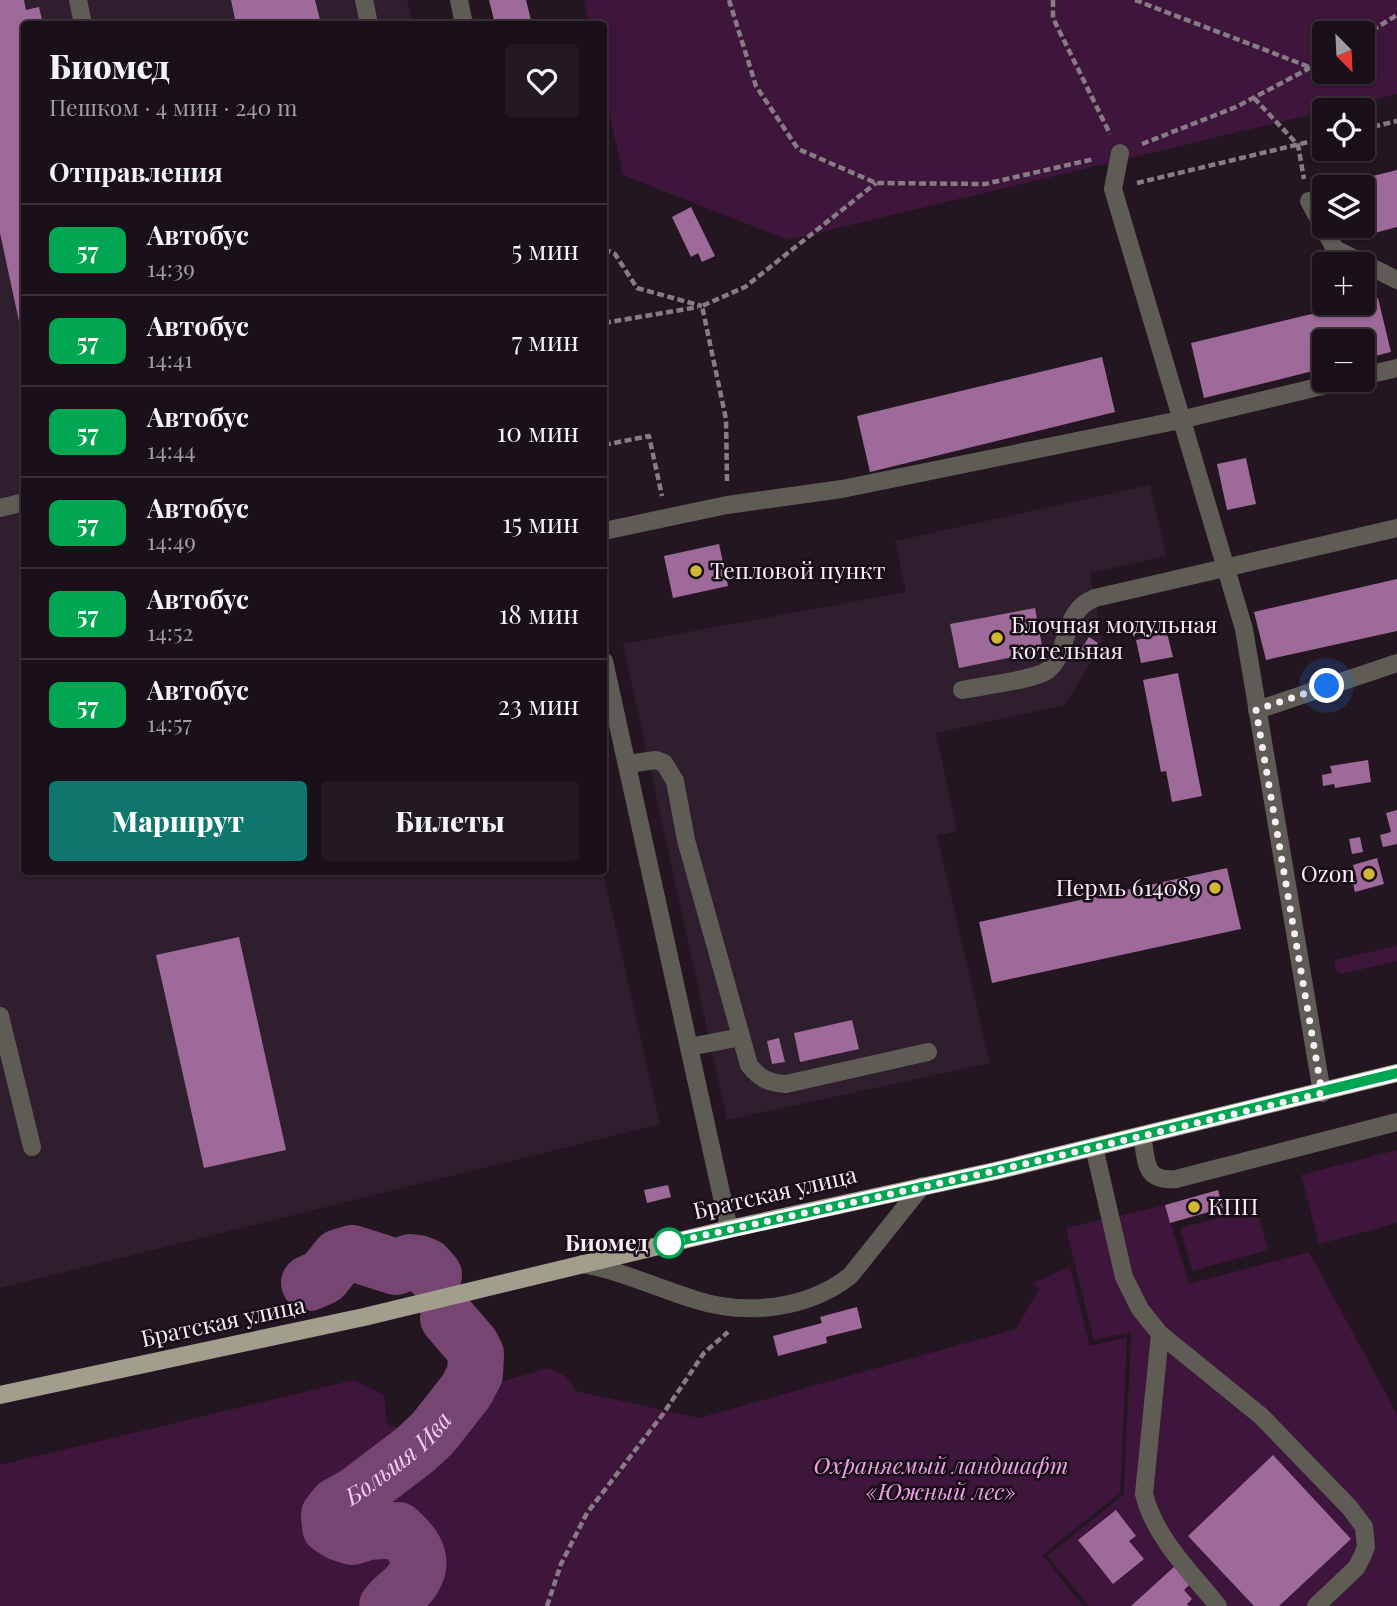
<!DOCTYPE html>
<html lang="ru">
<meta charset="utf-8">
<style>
body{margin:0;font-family:"Playfair Display",serif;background:#231922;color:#f1f3f6;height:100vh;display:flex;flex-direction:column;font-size:26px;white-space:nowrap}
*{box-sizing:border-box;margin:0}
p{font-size:23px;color:#9f9da2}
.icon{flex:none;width:38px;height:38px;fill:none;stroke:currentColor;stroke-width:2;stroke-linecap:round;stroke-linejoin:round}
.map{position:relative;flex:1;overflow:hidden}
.sheet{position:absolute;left:21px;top:21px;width:586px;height:854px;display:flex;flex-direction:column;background:#1a1019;border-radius:7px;box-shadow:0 2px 5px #0004,0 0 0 2px #383038}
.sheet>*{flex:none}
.badge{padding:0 14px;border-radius:10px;font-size:24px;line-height:46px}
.needle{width:46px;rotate:156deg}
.controls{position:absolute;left:1312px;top:21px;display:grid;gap:14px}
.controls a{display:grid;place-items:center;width:63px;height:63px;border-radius:7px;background:#1a1019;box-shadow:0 2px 5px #0004,0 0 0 2px #383038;font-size:35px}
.you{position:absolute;width:35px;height:35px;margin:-18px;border:5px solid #fff;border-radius:50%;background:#1a73e8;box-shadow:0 0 0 10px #1a73e833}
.map>.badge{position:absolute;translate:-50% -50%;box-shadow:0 0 0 4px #fff}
h2{padding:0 28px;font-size:26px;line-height:63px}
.round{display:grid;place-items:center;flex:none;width:74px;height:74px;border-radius:7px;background:#231922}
.overview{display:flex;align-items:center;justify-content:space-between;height:119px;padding:0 28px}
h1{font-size:33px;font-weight:800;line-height:52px}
.button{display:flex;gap:14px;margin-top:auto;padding:14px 28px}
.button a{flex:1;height:80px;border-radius:7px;background:#0f766e;color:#fff;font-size:28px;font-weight:800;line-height:80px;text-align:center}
.button a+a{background:#231922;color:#f1f3f6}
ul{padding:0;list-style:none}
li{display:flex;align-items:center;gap:21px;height:91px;padding:0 28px;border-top:2px solid #383038}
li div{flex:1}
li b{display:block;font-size:26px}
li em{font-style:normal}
li .badge{min-width:77px;font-weight:700;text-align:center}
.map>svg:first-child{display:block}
.built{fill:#2f1e2e}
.green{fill:#3e153b;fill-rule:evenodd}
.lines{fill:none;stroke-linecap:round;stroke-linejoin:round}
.river{stroke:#764572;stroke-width:56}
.building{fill:#9e6a99}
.path{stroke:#877c85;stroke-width:4.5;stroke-dasharray:7 3.5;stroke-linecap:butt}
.minor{stroke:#5e5c54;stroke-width:18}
.major{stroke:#a19e8d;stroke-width:18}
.line-casing{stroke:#fff;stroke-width:16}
.line{stroke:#00a651;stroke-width:10}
.walk{stroke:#f6edf5;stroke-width:7;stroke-dasharray:0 12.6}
.poi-dot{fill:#d0b836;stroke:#190d18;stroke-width:2.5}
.stop-dot{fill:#fff;stroke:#00a651;stroke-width:3.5}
.labels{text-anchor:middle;stroke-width:5;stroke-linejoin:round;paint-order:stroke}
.poi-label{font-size:23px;fill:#f6edf5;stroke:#190d18;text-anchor:start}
.street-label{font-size:23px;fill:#f6edf5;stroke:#190d18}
.stop-label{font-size:23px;font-weight:bold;fill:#f6edf5;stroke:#190d18;text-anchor:end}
.park-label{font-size:23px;font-style:italic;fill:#eca1e4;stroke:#190d18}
.water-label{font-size:24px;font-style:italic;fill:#f8caf3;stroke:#190d18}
</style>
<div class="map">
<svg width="1397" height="1606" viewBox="0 0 1397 1606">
<rect width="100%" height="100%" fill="#231621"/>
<g class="built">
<polygon points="0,0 407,0 413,24 24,24 24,872 603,872 660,1124 0,1288"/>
<polygon points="1150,485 1166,556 1090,573 1103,641 1065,705 936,733 957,831 937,836 990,1063 727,1120 623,644 906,592 895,541"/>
</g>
<g class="green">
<path d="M 584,0 L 1397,0 L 1397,94 L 788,240 L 623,175 L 604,90 L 604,24 L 589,24 ZM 1325,33 L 1363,33 L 1363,72 L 1325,72 Z"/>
<polygon points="1397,946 1397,961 1341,974 1336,971 1334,960"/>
<polygon points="1397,1150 1397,1223 1319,1244 1301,1175"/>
<polygon points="1165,1205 1189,1284 1309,1252 1397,1414 1397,1606 1089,1606 1047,1556 1124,1494 1131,1332 1094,1340 1066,1228"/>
<polygon points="1256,1207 1268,1250 1192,1271 1180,1228"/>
<path d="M 1070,1267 L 1090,1346 L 1127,1337 L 1120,1493 L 1042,1555 L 1083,1606 L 0,1606 L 0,1465 L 354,1380 L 384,1395 L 387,1424 C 432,1442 449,1408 485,1389 C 504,1379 528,1375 548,1368 L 565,1376 L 576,1391 L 699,1418 L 1016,1329 L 1039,1289 L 1031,1283 C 1046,1280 1056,1271 1070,1267 Z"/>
</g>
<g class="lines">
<g class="river">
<polyline points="309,1283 323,1277 339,1257 352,1253 396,1267 410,1262 418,1263 426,1266 434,1275"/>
<path id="s1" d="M 387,1606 C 393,1598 401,1593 407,1587 C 428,1563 417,1548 398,1530 L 368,1532 L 352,1537 L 340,1533 L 330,1527 L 329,1515 L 337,1505 L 357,1494 L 416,1449 L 433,1433 L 466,1391 L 475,1374 L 476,1354 L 472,1346 L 448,1318"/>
</g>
</g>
<g class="building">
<polygon points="0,0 24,0 26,10 39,7 43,24 24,24 23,340 0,233"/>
<polygon points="231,0 315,0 321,24 236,24"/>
<polygon points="489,0 526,0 532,24 495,24"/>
<polygon points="1397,170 1397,227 1348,240 1345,226 1363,226 1363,187 1332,186"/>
<polygon points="691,207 715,256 702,262 698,253 691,257 672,217"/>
<polygon points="1378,298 1391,352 1363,359 1363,341 1325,341 1325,368 1204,398 1191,343"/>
<polygon points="1102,357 1115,412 870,472 857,416"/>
<polygon points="1246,458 1256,504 1227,510 1217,464"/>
<polygon points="719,544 728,586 673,598 664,556"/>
<polygon points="1397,579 1397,631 1266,660 1254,612"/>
<polygon points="1035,608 1043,651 959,668 950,624"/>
<polygon points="1167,633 1173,657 1141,663 1136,640"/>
<polygon points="1089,637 1098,643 1087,660 1078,654"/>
<polygon points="1178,673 1202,796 1172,802 1166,771 1161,772 1143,680"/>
<polygon points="1368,760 1371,782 1335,788 1334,784 1323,786 1322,775 1332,773 1330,766"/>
<polygon points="1397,810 1397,844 1383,847 1380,835 1391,832 1386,813"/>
<polygon points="1360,837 1363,852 1352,854 1349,839"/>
<polygon points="1377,858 1384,884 1355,892 1352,880 1357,879 1353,865"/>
<polygon points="1227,868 1241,929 992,983 979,922"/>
<polygon points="239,937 286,1150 204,1168 156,955"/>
<polygon points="852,1020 859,1049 800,1062 794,1033"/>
<polygon points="779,1038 785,1062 772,1064 767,1041"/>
<polygon points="668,1185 671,1197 647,1203 644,1190"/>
<polygon points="1218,1190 1223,1208 1170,1223 1165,1205"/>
<polygon points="857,1307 862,1328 826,1337 827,1343 778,1356 773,1336 822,1323 820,1317"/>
<polygon points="1273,1455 1351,1539 1279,1606 1254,1606 1188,1536"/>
<polygon points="1116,1510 1136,1536 1129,1541 1144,1559 1113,1584 1078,1540"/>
<polygon points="1175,1566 1191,1583 1184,1590 1192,1599 1187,1604 1189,1606 1131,1606"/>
</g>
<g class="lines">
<g class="path">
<polyline points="729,0 756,86 798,149 876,183 985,184 1094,159"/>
<polyline points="1053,0 1053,18 1110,134"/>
<polyline points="1135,0 1312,68"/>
<polyline points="1363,36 1397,15"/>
<polyline points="1254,98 1298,145 1304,179"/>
<polyline points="1363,129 1397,121"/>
<polyline points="1142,144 1236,107 1325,60"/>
<polyline points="1137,183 1325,138"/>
<polyline points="604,249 615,254 637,288 702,306"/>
<polyline points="604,323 698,307"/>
<polyline points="604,445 649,436 662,496"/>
<polyline points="727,481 726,419 702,306 745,287 876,183"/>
<polyline points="547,1606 561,1564 587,1513 663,1414 704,1353 728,1332"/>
</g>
<g class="minor">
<polyline points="78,0 83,24"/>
<polyline points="364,0 369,24"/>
<polyline points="459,0 464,24"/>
<polyline points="1120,153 1113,189 1244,629 1322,1093"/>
<polyline points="1309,201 1335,249 1397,280"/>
<polyline points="1363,376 1397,368"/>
<polyline points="0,508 24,502"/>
<polyline points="604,531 727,505 842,489 1180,420 1347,380"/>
<polyline points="604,661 729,1229"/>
<path d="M 962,690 C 981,686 1035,680 1048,670 C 1071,650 1061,611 1095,598 L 1397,528"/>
<polyline points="1257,710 1397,663"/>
<path d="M 627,764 L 656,760 L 664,763 L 675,781 L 686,840 L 749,1065 C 760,1079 769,1083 786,1084 L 928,1052"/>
<polyline points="0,1016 32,1147"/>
<polyline points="689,1047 741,1037"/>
<path d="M 1142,1135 C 1147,1161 1143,1182 1176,1179 L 1397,1122"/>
<polyline points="1094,1147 1124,1277 1140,1309 1160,1334 1261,1416 1350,1508 1364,1527 1366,1547 1362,1557 1356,1568 1316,1606"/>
<path d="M 582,1264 C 622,1271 657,1288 696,1300 C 747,1316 808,1309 850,1276 L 922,1186"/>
<path d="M 1160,1334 L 1144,1494 C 1155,1538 1190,1571 1218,1606"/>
</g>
<polyline class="major" points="0,1395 364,1317 729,1229 995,1171 1397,1073"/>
</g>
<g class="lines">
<defs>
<polyline id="line" points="669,1243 995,1171 1397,1073"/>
</defs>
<use href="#line" class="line-casing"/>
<use href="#line" class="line"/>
<polyline class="walk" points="669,1243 995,1171 1322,1093 1256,710 1327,686"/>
</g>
<g class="poi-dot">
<circle cx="696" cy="571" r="7"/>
<circle cx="997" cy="638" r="7"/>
<circle cx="1369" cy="874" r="7"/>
<circle cx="1215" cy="888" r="7"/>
<circle cx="1194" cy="1207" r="7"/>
</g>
<circle class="stop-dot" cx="669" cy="1243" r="14"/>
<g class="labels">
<g class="poi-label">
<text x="710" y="579">Тепловой пункт</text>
<text x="1011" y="633">Блочная модульная<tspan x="1011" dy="26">котельная</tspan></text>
<text x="1355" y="882" text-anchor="end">Ozon</text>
<text x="1201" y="896" text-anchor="end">Пермь 614089</text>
<text x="1208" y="1215">КПП</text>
</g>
<g class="street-label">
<text transform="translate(775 1193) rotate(-13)" y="8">Братская улица</text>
<text transform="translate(223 1322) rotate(-12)" y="8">Братская улица</text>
</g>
<g class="stop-label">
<text x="648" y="1251">Биомед</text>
</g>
<g class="park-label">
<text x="941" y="1474">Охраняемый ландшафт<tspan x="941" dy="26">«Южный лес»</tspan></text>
</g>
<g class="water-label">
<text dy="8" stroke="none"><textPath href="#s1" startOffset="268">Большя Ива</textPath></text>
</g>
</g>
</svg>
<div class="controls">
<a><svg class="needle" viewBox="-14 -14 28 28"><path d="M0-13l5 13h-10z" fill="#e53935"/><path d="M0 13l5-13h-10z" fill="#9f9da2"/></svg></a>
<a><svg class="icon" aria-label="locate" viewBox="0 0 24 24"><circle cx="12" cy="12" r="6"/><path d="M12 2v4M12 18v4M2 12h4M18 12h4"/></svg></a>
<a><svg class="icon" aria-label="layers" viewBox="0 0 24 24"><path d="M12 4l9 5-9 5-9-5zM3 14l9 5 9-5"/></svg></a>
<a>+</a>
<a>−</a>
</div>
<div class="you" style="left:1327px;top:686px"></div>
<section class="sheet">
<div class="overview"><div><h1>Биомед</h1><p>Пешком · 4 мин · 240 m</p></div><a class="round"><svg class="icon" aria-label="heart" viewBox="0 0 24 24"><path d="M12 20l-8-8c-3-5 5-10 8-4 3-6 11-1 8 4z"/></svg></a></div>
<h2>Отправления</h2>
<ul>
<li><span class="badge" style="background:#00a651;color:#fff">57</span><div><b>Автобус</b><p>14:39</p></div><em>5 мин</em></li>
<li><span class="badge" style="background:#00a651;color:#fff">57</span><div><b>Автобус</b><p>14:41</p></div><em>7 мин</em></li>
<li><span class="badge" style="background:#00a651;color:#fff">57</span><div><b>Автобус</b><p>14:44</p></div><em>10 мин</em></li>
<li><span class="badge" style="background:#00a651;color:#fff">57</span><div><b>Автобус</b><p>14:49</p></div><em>15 мин</em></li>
<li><span class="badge" style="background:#00a651;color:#fff">57</span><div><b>Автобус</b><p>14:52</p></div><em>18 мин</em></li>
<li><span class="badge" style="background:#00a651;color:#fff">57</span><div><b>Автобус</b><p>14:57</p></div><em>23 мин</em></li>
</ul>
<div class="button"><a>Маршрут</a><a>Билеты</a></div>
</section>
</div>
